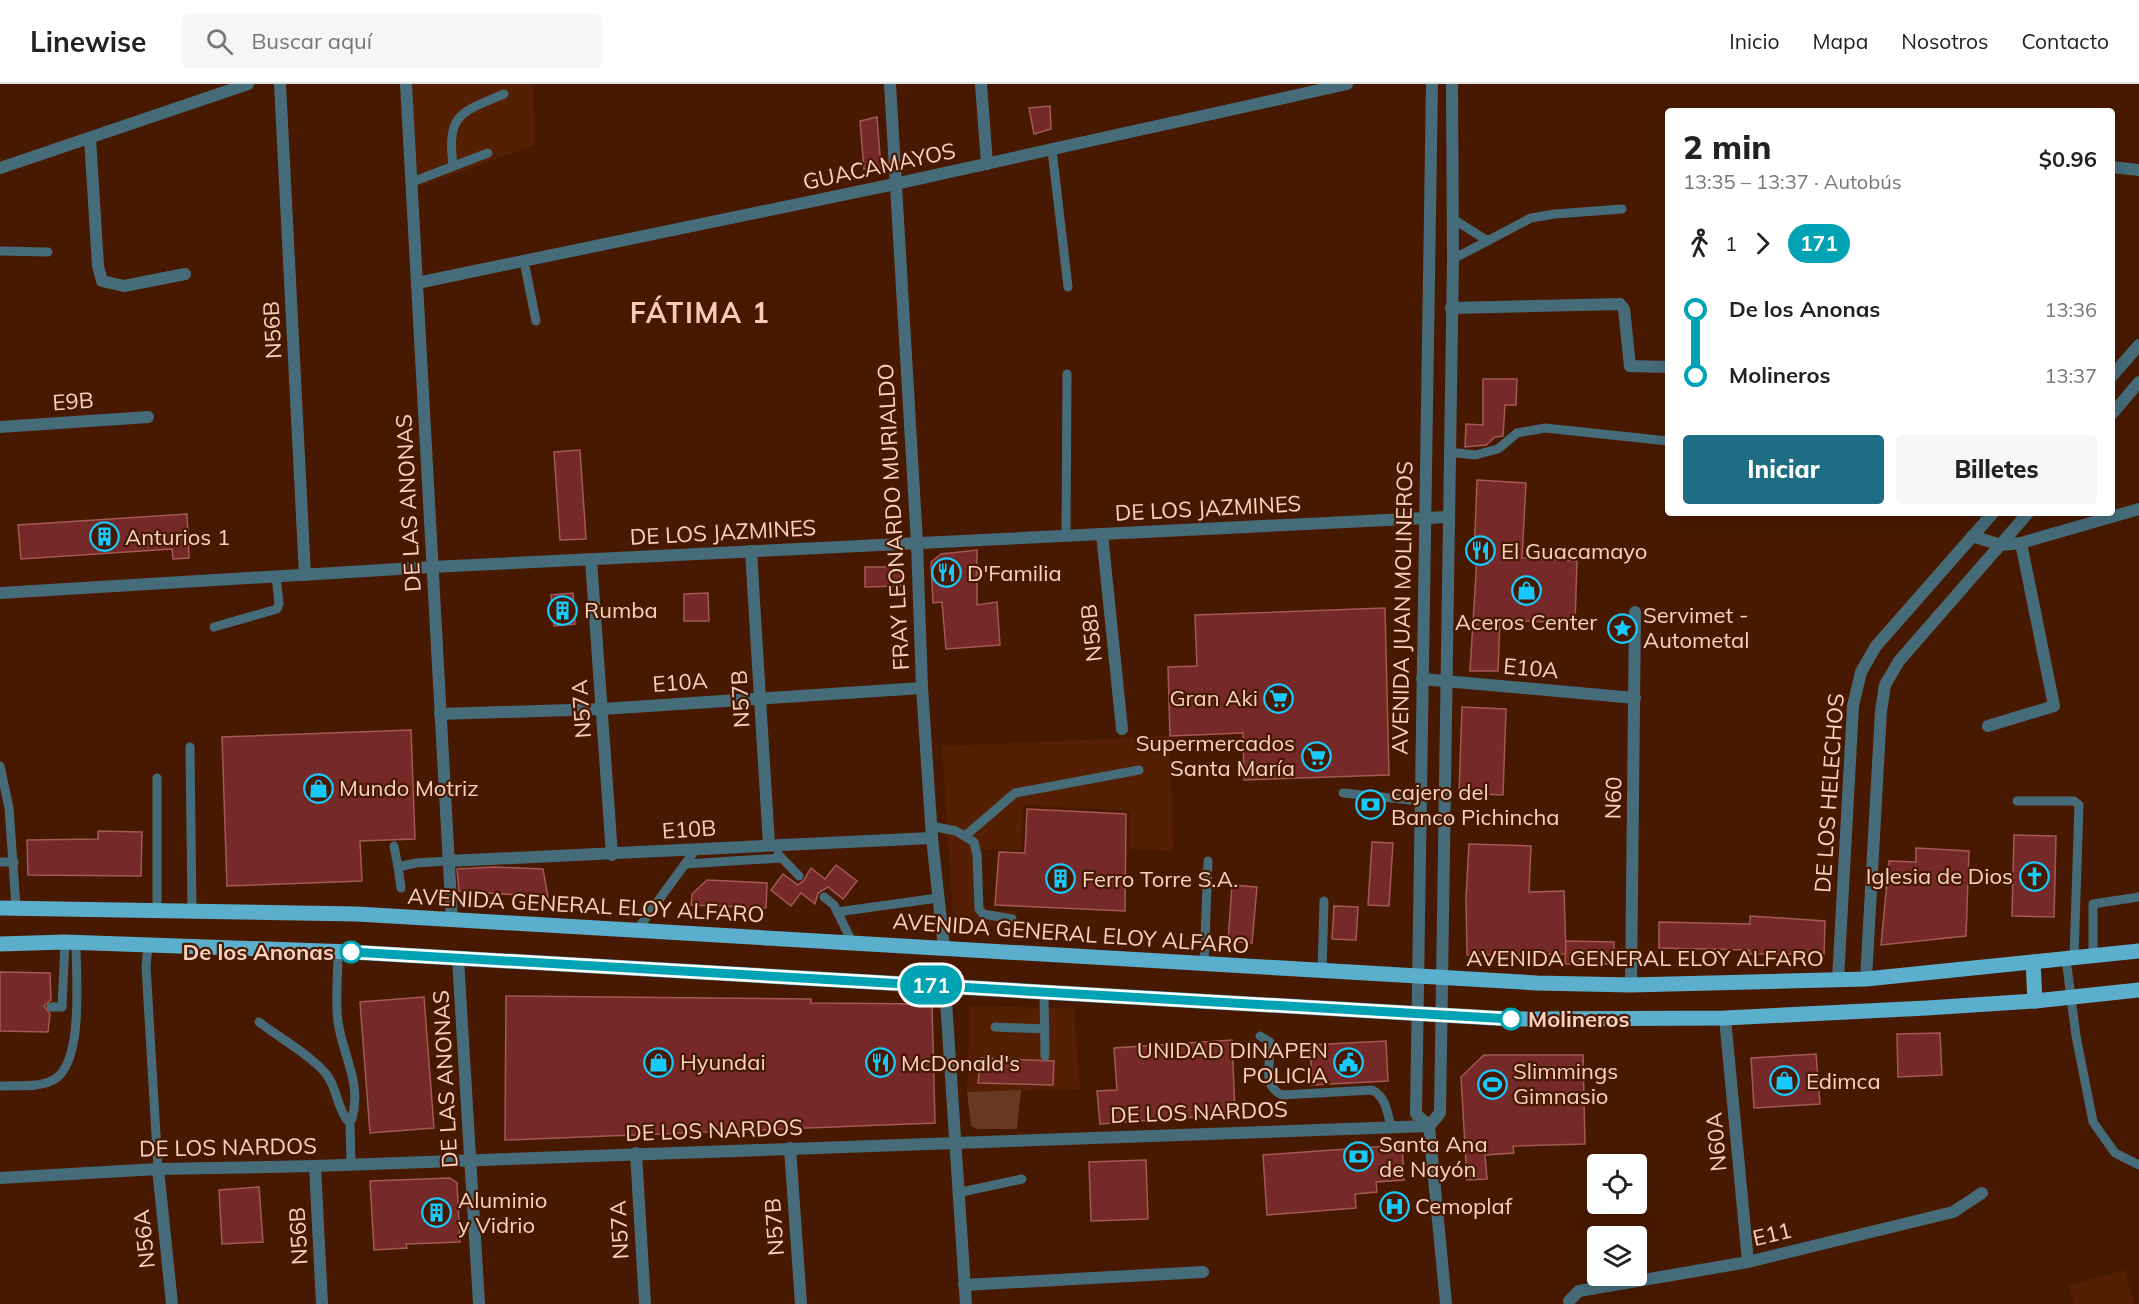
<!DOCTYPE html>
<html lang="es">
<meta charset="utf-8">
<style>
body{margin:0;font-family:Mulish,sans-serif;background:#f6f6f6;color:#222;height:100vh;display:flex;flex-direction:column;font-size:22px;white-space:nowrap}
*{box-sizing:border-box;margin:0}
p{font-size:20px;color:#767676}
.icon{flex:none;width:33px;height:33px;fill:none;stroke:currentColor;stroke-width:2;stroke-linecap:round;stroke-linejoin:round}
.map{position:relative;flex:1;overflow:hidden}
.side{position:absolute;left:1665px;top:24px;width:450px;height:408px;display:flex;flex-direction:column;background:#fff;border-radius:6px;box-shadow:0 6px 24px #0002}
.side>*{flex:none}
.badge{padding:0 12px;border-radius:20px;font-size:21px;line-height:39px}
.controls{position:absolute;left:1587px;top:1070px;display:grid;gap:12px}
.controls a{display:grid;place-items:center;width:60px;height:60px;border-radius:6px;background:#fff;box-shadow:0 6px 24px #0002;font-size:30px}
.map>.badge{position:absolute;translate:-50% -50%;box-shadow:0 0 0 3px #fff}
.legs{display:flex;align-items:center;gap:9px;height:66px;padding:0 18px;font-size:20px}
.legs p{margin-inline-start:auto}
.summary{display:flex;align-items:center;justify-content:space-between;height:102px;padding:0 18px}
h1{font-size:33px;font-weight:800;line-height:45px}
.primary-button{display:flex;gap:12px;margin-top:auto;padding:12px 18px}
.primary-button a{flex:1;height:69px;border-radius:6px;background:#1d6e84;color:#fff;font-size:24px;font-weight:800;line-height:69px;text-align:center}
.primary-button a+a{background:#f6f6f6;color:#222}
ul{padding:0 18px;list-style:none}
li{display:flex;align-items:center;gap:21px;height:66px;font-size:22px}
li i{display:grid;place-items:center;width:9px;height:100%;margin:0 8px;background:currentColor}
li i::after{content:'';width:15px;height:15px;margin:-8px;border:4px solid;border-radius:50%;background:#fff}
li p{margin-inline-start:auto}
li:first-child i{background:linear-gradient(#0000 50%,currentColor 0)}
li:last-child i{background:linear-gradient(currentColor 50%,#0000 0)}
header{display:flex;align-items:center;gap:36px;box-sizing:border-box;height:84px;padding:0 30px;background:#fff;border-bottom:2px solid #e0e0e0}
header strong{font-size:28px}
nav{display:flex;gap:33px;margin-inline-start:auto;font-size:21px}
.search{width:420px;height:54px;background:#f6f6f6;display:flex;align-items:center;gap:15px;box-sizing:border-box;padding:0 21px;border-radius:6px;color:#767676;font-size:22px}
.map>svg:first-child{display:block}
.built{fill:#551f03}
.green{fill:#673822}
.building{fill:#752928;stroke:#a45954;stroke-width:1.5}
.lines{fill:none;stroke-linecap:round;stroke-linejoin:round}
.service{stroke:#466c7a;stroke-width:9}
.minor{stroke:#466c7a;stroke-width:12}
.tertiary{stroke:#466c7a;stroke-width:12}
.primary{stroke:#5baecc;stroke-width:15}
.line-1-casing{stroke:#fff;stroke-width:14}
.line-1{stroke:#00a3b4;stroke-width:9}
.stop-1-dot{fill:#fff;stroke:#00a3b4;stroke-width:3}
.labels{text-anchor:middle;stroke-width:4.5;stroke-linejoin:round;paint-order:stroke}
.street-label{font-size:22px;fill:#f8d1c1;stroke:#481901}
.poi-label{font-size:22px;fill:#f8d1c1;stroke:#481901;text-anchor:start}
.stop-label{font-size:22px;font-weight:bold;fill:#f8d1c1;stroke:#481901;text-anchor:end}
.district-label{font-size:28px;font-weight:bold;letter-spacing:1.5px;fill:#f9cbb7;stroke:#481901}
</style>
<header>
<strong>Linewise</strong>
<div class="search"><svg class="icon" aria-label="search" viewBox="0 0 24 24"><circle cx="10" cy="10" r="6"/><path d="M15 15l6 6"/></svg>Buscar aquí</div>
<nav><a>Inicio</a><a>Mapa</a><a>Nosotros</a><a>Contacto</a></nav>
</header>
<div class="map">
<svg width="2139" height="1220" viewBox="0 0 2139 1220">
<rect width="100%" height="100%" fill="#481901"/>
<g class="built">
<polygon points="412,0 533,0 535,61 418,103"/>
<polygon points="1170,652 1173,767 1130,765 1130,727 1023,721 1021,766 982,765 981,817 987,826 1016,827 1016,845 957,837 953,831 942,662"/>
<polygon points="970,922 1074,924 1080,1005 967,1008"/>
<polygon points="2125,1186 2134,1220 2074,1220 2069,1201"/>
</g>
<polygon class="green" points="1021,1006 1017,1045 976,1045 971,1042 967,1008"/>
<g class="building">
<polygon points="1050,22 1051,45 1034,50 1029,24"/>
<polygon points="877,33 881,84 864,85 860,37"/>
<polygon points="1483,295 1517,295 1516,321 1505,321 1503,352 1495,353 1486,361 1465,363 1466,340 1483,341"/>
<polygon points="580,366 586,455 560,456 554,368"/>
<polygon points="1477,396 1526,399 1522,474 1577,477 1575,539 1500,536 1498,587 1470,587 1477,473 1474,473"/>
<polygon points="187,430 189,474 173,475 172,465 21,475 18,441"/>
<polygon points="977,466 977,521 997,518 1000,561 946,565 942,518 933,519 931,478 941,470"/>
<polygon points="865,483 900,483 901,502 865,503"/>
<polygon points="573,509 575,540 554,542 551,511"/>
<polygon points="708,509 709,537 684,537 684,510"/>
<polygon points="1385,524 1389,691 1244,696 1243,649 1170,652 1168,583 1197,582 1195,531"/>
<polygon points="1462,623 1506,625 1503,711 1459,709"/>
<polygon points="411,646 415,755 360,757 362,797 227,802 222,653"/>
<polygon points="1027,725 1126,730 1125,827 995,821 999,768 1025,769"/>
<polygon points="98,747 142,748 141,792 28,791 27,756 98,755"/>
<polygon points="2014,751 2056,752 2054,833 2012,832"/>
<polygon points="1372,758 1393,759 1389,822 1368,821"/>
<polygon points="1469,760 1531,762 1529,808 1564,807 1566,870 1467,871 1466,813"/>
<polygon points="1916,764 1969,767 1966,852 1881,861 1889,777 1916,778"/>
<polygon points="836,781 857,797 843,815 828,803 818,809 815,820 801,809 791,822 771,806 783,790 798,801 804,796 811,784 825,795"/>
<polygon points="493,783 543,785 548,813 459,807 457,785"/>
<polygon points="707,796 767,799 766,824 691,821 692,810"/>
<polygon points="1232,801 1257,803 1252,859 1228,857"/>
<polygon points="1334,822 1358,823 1356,856 1332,855"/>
<polygon points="1750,832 1825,837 1824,870 1749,870 1749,866 1659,864 1659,838 1750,840"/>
<polygon points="1566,857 1614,858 1614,880 1565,880"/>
<polygon points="0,888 50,889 51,916 44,922 50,930 48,948 0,947"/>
<polygon points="506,912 811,915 811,919 932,920 935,1039 505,1056"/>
<polygon points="424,913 434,1044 370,1049 360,918"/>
<polygon points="1940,949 1942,991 1898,993 1897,950"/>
<polygon points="1232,956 1235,1030 1100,1040 1097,1007 1117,1006 1114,964"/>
<polygon points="1386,957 1388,997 1312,1001 1310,961"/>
<polygon points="1816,970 1820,1020 1754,1024 1751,974"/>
<polygon points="1484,971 1583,971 1585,1060 1513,1062 1514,1069 1485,1071 1487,1095 1467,1096 1461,993"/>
<polygon points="981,974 1054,977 1053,1001 978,999"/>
<polygon points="1402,1061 1404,1096 1376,1098 1377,1108 1355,1110 1356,1124 1267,1131 1263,1071"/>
<polygon points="1146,1076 1148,1135 1091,1137 1089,1078"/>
<polygon points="450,1094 457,1099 460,1158 406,1160 407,1164 374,1166 370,1097"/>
<polygon points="259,1103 263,1158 222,1160 219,1106"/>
</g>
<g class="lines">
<g class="service">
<polyline points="1052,66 1068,203"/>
<path d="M 453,82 C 447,30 459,29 504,10"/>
<polyline points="412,98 488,69"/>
<polyline points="1453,135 1488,157"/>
<polyline points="0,167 48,168"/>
<polyline points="1453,175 1531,134 1555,130 1622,125"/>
<polyline points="524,177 536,237"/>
<polyline points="1449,368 1475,371 1498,365 1517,349 1545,344 1668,357"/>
<polyline points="1066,452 1067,290"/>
<polyline points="214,543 277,525 279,519 276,493"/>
<polyline points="190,663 192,827"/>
<polyline points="0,682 9,724 16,823"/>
<polyline points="157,694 157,826"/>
<polyline points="1343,709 1421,717"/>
<polyline points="2017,717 2074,717 2079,721 2074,873"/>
<polyline points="931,742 956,747 974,758 977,771 979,825 983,830 1012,835"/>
<polyline points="965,752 1015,709 1139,686"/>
<polyline points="394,762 398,783"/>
<polyline points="778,770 799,792"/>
<polyline points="0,778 14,778"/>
<polyline points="685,780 781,774"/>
<polyline points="401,804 398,783 416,779 448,777"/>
<polyline points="824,813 834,821 852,858"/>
<polyline points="837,828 938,814"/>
<polyline points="637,846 696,765"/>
<polyline points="148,862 146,882 158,1085"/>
<polyline points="2093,872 2093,820 2139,813"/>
<polyline points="2066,875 2076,952 2093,1038 2115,1069 2139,1081"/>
<polyline points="1204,880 1208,777"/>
<polyline points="1322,887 1324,817"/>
<polyline points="1044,907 1045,972"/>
<polyline points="51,923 62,923 65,858"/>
<path d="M 259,938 C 277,952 313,973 326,990 C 337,1003 336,1021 347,1036 L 352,1035 C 362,999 343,972 338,938 C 335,916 338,891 338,868"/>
<polyline points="995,943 1045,945"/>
<path d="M 1260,952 L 1270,958 C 1272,977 1260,1001 1282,1011 L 1372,1006 C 1386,1013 1387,1028 1391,1042"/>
<path d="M 0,1002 C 17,1001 41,1004 55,995 C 84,976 76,892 76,860"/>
<polyline points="350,1037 351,1081"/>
<polyline points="957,1109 1022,1095"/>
</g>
<g class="minor">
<polyline points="280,0 305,491"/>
<polyline points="406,0 452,836"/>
<polyline points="890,0 917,459 922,604 932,754 944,864"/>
<polyline points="981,0 987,80"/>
<polyline points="90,54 98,182 102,197 124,202 185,190"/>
<polyline points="2112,83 2139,86"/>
<polyline points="0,84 248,0"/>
<polyline points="417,199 895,100 1347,0"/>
<polyline points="1451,224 1620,220 1624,225 1630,282 1668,283"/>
<polyline points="0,343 148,333"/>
<polyline points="1102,450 1122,645"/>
<polyline points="1972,452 2001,461 2021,459 2139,425"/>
<polyline points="751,467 769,761"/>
<polyline points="591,476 612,771"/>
<polyline points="1422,595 1635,614"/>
<polyline points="440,630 602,625 922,604"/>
<polyline points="1988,642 2054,622 2021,459"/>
<polyline points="448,777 932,754"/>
<polyline points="458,875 479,1220"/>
<polyline points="1631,901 1635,528"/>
<polyline points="945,902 966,1220"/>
<polyline points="1725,934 1748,1178"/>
<polyline points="790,1064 801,1220"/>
<polyline points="636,1069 645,1220"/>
<polyline points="315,1082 322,1220"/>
<polyline points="158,1085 172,1220"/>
<polyline points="0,1094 158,1085 315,1082 1429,1042"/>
<polyline points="964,1201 1203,1188"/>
<polyline points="1569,1217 1579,1207 1748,1178 1953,1128 1982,1109"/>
</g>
<g class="tertiary">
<polyline points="1432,0 1416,1030 1429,1042 1446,1220"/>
<polyline points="2112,292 2139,261"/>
<polyline points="2112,330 2139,298"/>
<polyline points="0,509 432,483 1447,433"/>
<polyline points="1866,895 1881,627 1885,601 1899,577 2028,429"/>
<polyline points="1838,896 1853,622 1861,588 1876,562 1993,429"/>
<polyline points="1429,1042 1440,1029 1453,175 1452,0"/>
</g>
<g class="primary">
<polyline points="0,824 357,830 1537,899 1631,901 1866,895 2139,867"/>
<polyline points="0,860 65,858 351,868 1511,935 1725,934 1927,924 2035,917 2139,906"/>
<polyline points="2033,878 2035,917"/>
</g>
</g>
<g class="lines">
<defs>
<polyline id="line-1" points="351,868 1511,935"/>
</defs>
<use href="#line-1" class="line-1-casing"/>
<use href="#line-1" class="line-1"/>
</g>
<defs>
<symbol id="building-ring" viewBox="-11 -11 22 22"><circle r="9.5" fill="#481901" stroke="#17cafb" stroke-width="1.5"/><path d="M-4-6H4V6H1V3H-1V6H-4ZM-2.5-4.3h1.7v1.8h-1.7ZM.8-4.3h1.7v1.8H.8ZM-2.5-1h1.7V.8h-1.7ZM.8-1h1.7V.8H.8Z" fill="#17cafb"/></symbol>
<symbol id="restaurant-ring" viewBox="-11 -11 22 22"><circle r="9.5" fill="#481901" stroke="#17cafb" stroke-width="1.5"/><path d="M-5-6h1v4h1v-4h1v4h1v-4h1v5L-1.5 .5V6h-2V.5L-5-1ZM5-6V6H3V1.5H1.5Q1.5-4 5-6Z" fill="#17cafb"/></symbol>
<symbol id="shop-ring" viewBox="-11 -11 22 22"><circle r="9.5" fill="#481901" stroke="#17cafb" stroke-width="1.5"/><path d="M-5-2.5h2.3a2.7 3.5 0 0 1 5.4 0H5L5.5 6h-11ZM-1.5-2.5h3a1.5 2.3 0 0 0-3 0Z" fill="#17cafb"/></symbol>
<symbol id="sight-ring" viewBox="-11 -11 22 22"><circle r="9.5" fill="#481901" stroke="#17cafb" stroke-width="1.5"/><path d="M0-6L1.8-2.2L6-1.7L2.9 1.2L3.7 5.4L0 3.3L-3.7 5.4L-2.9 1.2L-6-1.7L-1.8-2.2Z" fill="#17cafb"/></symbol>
<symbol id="supermarket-ring" viewBox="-11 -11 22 22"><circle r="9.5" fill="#481901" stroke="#17cafb" stroke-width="1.5"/><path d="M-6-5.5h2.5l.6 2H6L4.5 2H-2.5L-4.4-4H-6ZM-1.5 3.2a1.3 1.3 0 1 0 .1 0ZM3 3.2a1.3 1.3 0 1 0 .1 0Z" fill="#17cafb"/></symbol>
<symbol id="bank-ring" viewBox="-11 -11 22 22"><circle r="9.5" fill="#481901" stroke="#17cafb" stroke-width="1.5"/><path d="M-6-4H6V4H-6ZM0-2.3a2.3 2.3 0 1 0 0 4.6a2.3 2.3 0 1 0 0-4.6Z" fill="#17cafb"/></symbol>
<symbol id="church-ring" viewBox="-11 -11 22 22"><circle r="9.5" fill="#481901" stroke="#17cafb" stroke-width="1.5"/><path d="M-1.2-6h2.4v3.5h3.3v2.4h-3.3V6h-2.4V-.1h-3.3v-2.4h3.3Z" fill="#17cafb"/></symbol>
<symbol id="civic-ring" viewBox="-11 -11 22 22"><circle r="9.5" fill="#481901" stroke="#17cafb" stroke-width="1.5"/><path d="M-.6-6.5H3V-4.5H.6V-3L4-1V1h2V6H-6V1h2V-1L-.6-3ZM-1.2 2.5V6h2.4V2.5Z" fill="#17cafb"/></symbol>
<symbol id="stadium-ring" viewBox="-11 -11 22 22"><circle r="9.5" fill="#481901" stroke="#17cafb" stroke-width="1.5"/><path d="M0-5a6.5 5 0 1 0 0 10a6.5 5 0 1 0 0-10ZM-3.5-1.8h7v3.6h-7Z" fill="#17cafb"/></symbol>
<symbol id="hospital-ring" viewBox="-11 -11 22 22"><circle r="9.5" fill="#481901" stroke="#17cafb" stroke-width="1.5"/><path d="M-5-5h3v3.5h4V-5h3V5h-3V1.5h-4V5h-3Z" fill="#17cafb"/></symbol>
</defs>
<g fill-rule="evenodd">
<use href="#building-ring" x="88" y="436" width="33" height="33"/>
<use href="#restaurant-ring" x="1464" y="450" width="33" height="33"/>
<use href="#restaurant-ring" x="930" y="472" width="33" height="33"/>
<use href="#shop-ring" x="1510" y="490" width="33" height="33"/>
<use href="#building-ring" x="546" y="510" width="33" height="33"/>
<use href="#sight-ring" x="1606" y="528" width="33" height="33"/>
<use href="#supermarket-ring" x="1262" y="598" width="33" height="33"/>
<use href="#supermarket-ring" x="1300" y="656" width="33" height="33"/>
<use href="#shop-ring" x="302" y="688" width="33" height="33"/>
<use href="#bank-ring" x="1354" y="704" width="33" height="33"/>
<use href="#church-ring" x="2018" y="776" width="33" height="33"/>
<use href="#building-ring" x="1044" y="778" width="33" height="33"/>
<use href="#shop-ring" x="642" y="962" width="33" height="33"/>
<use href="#restaurant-ring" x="864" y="962" width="33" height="33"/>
<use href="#civic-ring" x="1332" y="962" width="33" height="33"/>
<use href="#shop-ring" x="1768" y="980" width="33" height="33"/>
<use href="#stadium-ring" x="1476" y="984" width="33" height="33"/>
<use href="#bank-ring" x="1342" y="1056" width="33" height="33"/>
<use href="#hospital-ring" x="1378" y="1106" width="33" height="33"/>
<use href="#building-ring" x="420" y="1112" width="33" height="33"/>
</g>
<g class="stop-1-dot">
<circle cx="351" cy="868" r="10"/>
<circle cx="1511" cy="935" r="10"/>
</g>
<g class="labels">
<g class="street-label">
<text transform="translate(879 82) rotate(-12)" y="8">GUACAMAYOS</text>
<text transform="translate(272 246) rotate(-93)" y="8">N56B</text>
<text transform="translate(73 317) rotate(-4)" y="8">E9B</text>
<text transform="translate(408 419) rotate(-93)" y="8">DE LAS ANONAS</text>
<text transform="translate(1208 424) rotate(-3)" y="8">DE LOS JAZMINES</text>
<text transform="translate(893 433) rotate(-93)" y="8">FRAY LEONARDO MURIALDO</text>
<text transform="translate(723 448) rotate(-3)" y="8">DE LOS JAZMINES</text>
<text transform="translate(1402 524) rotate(-89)" y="8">AVENIDA JUAN MOLINEROS</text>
<text transform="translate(1091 549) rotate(-96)" y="8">N58B</text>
<text transform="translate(1531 584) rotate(5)" y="8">E10A</text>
<text transform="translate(680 598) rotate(-4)" y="8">E10A</text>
<text transform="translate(740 615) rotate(-93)" y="8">N57B</text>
<text transform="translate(581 625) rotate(-94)" y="8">N57A</text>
<text transform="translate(1829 709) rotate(-86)" y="8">DE LOS HELECHOS</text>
<text transform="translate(1613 714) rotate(-89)" y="8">N60</text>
<text transform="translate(689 745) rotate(-4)" y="8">E10B</text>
<text transform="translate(586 821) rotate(3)" y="8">AVENIDA GENERAL ELOY ALFARO</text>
<text transform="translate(1071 849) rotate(4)" y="8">AVENIDA GENERAL ELOY ALFARO</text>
<text x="1645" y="882">AVENIDA GENERAL ELOY ALFARO</text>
<text transform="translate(445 995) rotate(-93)" y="8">DE LAS ANONAS</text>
<text transform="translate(1199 1028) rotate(-2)" y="8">DE LOS NARDOS</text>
<text transform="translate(714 1046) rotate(-2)" y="8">DE LOS NARDOS</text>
<text transform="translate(1716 1058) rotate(-95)" y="8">N60A</text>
<text transform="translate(228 1063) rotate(-1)" y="8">DE LOS NARDOS</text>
<text transform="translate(774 1143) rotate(-94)" y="8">N57B</text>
<text transform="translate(619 1146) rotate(-93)" y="8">N57A</text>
<text transform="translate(1772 1150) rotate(-13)" y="8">E11</text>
<text transform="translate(298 1152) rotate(-93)" y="8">N56B</text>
<text transform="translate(144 1155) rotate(-96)" y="8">N56A</text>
</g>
<g class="poi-label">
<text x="125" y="461">Anturios 1</text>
<text x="1501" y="475">El Guacamayo</text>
<text x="967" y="497">D'Familia</text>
<text x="584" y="534">Rumba</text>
<text x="1643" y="539">Servimet -<tspan x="1643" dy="25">Autometal</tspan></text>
<text x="1526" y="546" text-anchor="middle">Aceros Center</text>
<text x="1258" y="622" text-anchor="end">Gran Aki</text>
<text x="1295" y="667" text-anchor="end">Supermercados<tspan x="1295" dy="25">Santa María</tspan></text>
<text x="339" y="712">Mundo Motriz</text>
<text x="1391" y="716">cajero del<tspan x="1391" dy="25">Banco Pichincha</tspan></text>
<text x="2013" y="800" text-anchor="end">Iglesia de Dios</text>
<text x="1082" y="803">Ferro Torre S.A.</text>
<text x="1328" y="974" text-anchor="end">UNIDAD DINAPEN<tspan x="1328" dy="25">POLICIA</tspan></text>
<text x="680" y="986">Hyundai</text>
<text x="901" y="987">McDonald's</text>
<text x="1513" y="995">Slimmings<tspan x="1513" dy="25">Gimnasio</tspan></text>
<text x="1806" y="1005">Edimca</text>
<text x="1379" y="1068">Santa Ana<tspan x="1379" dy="25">de Nayón</tspan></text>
<text x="458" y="1124">Aluminio<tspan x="458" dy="25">y Vidrio</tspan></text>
<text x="1415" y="1130">Cemoplaf</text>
</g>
<g class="stop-label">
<text x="334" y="876">De los Anonas</text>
<text x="1528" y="943" text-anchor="start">Molineros</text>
</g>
<g class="district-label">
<text x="700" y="239">FÁTIMA 1</text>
</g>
</g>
</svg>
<div class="controls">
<a><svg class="icon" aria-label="locate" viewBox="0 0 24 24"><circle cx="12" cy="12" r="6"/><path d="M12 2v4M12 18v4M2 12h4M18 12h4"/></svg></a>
<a><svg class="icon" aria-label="layers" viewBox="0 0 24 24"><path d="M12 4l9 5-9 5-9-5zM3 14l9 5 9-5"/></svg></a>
</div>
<b class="badge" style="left:931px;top:901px;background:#00a3b4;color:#fff">171</b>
<section class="side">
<div class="summary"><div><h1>2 min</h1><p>13:35 – 13:37 · Autobús</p></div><b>$0.96</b></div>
<div class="legs"><svg class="icon" aria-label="walk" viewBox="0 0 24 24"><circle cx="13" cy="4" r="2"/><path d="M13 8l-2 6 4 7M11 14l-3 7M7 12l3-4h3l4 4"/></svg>1<svg class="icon" aria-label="forward" viewBox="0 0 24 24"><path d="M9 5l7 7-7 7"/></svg><b class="badge" style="background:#00a3b4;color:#fff">171</b></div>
<ul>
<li><i style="color:#00a3b4"></i><b>De los Anonas</b><p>13:36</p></li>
<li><i style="color:#00a3b4"></i><b>Molineros</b><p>13:37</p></li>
</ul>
<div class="primary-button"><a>Iniciar</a><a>Billetes</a></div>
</section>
</div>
